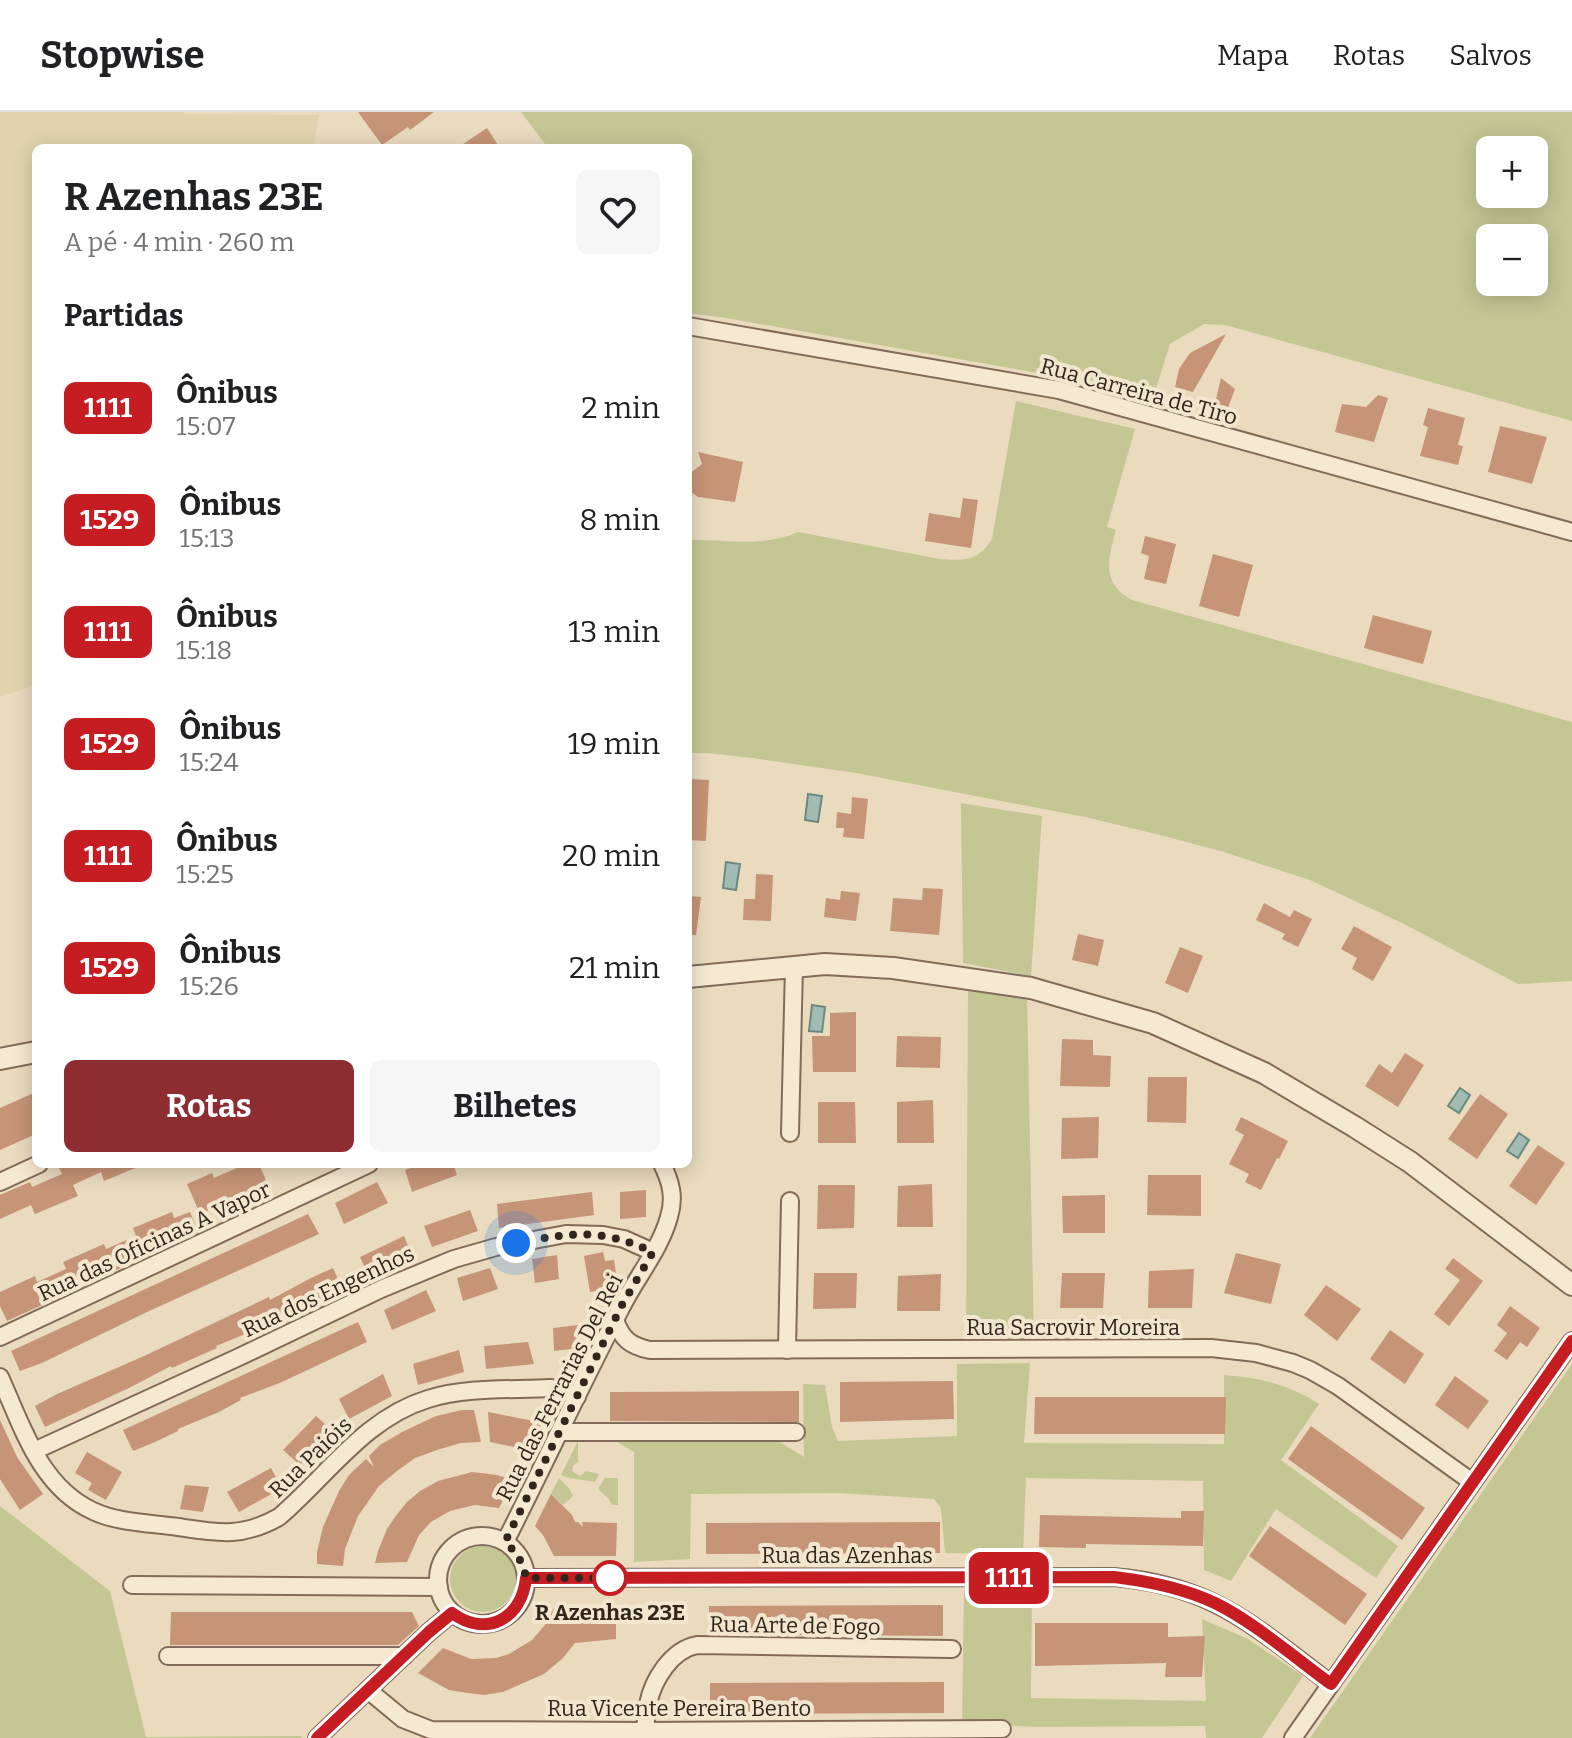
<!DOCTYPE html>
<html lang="pt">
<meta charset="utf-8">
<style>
body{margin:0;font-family:Bitter,serif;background:#f6f6f6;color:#202124;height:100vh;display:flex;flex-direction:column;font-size:30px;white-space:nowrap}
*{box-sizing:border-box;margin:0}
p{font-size:26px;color:#757577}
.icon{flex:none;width:44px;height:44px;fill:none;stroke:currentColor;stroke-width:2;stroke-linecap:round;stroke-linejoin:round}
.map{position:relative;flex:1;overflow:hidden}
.drawer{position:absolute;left:32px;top:32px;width:660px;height:1024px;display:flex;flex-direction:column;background:#fff;border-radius:12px;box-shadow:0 4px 20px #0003}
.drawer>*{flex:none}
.badge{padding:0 16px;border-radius:12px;font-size:28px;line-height:52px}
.fabs{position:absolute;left:1476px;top:24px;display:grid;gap:16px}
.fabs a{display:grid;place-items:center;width:72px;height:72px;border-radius:12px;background:#fff;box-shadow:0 4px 20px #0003;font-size:40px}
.you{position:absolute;width:40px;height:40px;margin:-20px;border:6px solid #fff;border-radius:50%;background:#1a73e8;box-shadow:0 0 0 12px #1a73e833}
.map>.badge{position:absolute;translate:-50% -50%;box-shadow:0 0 0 4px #fff}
h2{padding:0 32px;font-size:30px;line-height:72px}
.round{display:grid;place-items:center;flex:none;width:84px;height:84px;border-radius:12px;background:#f6f6f6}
.headline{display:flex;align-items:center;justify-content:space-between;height:136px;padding:0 32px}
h1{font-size:38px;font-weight:700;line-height:60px}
.button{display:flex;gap:16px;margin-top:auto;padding:16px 32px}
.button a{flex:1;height:92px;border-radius:12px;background:#8d2d32;color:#fff;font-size:32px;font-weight:700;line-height:92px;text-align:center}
.button a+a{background:#f6f6f6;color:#202124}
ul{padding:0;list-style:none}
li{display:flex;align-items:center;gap:24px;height:112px;padding:0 32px}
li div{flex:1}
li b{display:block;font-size:30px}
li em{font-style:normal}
li .badge{min-width:88px;font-weight:700;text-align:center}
header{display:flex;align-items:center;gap:48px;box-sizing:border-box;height:112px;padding:0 40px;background:#fff;border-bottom:2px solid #e0e0e0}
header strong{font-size:38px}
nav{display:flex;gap:44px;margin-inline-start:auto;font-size:28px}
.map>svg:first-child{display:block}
.farmland{fill:#dfd4ad}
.green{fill:#c4c794;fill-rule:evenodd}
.water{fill:#a2bcb3;stroke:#6a8980;stroke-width:2}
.building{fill:#c69477}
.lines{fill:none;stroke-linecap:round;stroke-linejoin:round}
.minor-casing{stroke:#826c59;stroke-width:20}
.tertiary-casing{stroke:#826c59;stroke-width:24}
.minor{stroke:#f6e9d1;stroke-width:16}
.tertiary{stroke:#f6e9d1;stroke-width:20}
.line-casing{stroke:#fff;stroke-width:18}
.line{stroke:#c61d23;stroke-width:12}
.walk{stroke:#32261c;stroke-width:8;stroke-dasharray:0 14.4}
.stop-dot{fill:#fff;stroke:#c61d23;stroke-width:4}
.labels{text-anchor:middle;stroke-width:8;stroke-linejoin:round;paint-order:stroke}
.street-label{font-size:22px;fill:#32261c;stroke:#f2e6ce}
.stop-label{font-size:22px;font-weight:bold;fill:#32261c;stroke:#f2e6ce}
</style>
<header>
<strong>Stopwise</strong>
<nav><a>Mapa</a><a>Rotas</a><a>Salvos</a></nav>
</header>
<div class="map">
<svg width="1572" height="1626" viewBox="0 0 1572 1626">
<rect width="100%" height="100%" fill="#eadbbf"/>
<polygon class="farmland" points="0,0 183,0 185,2 319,3 313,36 36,36 36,573 0,585"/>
<g class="green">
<path d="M 521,0 L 1572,0 L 1572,309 L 1225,213 L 1204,212 L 1170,232 L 1152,289 L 1078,269 L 1032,260 L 726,206 L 688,201 L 688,36 L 548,36 ZM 1490,38 L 1534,38 L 1534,82 L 1490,82 ZM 1490,126 L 1534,126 L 1534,170 L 1490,170 Z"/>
<path d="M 1016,289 L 1135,317 L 1107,415 L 1116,418 C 1108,448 1101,471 1132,488 L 1572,610 L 1572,869 L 1518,872 L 1404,812 L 1310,768 L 1224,740 L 1156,722 L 1085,705 L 856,661 L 752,646 L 707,641 L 688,641 L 688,428 C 726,427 762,436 798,420 L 940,447 C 965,449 978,449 992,427 Z"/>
<polygon points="961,691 1042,704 1031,864 963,851"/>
<polygon points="968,874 1027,881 1034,1228 966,1231"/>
<path d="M 1030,1251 L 1024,1331 L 1224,1332 L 1224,1263 C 1257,1265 1291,1273 1319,1292 L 1281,1348 L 1398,1434 L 1376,1466 L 1276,1397 L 1231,1469 L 1204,1458 L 1203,1369 L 1026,1366 L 1023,1442 L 945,1441 L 941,1396 L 934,1387 L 839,1381 L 691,1382 L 690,1447 L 634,1450 L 634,1340 L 617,1330 L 618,1326 L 773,1326 L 804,1345 L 803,1272 L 825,1273 L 832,1315 L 838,1329 L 957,1324 L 957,1252 Z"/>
<polygon points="1572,1252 1572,1626 1310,1626"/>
<polygon points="578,1329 578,1350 573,1354 572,1359 580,1364 586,1359 599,1362 595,1370 569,1366 561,1363"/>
<polygon points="559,1366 569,1376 573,1384 563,1393 551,1382"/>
<polygon points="605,1366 618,1366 618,1393 612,1393 608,1386 598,1377"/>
<polygon points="0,1394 110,1479 146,1625 303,1624 300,1626 0,1626"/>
<circle cx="483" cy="1467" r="33"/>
<polygon points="964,1477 1032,1482 1031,1586 1206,1589 1202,1507 1248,1527 1303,1564 1262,1626 1206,1626 1205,1614 1036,1615 962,1611"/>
</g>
<g class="water">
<polygon points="808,682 822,684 818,710 805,708"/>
<polygon points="726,750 740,752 736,778 723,776"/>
<polygon points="812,893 825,895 822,920 809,919"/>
<polygon points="1460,976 1470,983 1459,1001 1448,994"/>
<polygon points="1519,1021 1529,1028 1518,1046 1507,1039"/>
</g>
<g class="building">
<polygon points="358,0 434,0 410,18 408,15 382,33"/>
<polygon points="487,16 500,36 457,36"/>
<polygon points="1226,222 1193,280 1175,275 1179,257 1190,241"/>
<polygon points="1221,266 1235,277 1226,301 1214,296"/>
<polygon points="1378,283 1388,286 1374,330 1335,320 1342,292 1366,295"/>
<polygon points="1428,296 1465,306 1458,333 1463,334 1458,353 1420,344 1428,315 1423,313"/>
<polygon points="1500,314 1547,325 1532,372 1488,360"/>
<polygon points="698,340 743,350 735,390 698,385 688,378 688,368 693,359 702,352"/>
<polygon points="963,386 978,388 971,436 925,429 929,401 960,406"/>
<polygon points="1145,424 1176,432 1166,472 1144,467 1149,444 1141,441"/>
<polygon points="1213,442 1253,453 1239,505 1199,494"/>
<polygon points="1373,503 1432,519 1423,552 1364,536"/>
<polygon points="688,667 709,668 706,729 688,728"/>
<polygon points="852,685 868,687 864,727 843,725 844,716 836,716 837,700 851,702"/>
<polygon points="756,762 773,763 771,809 743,808 744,787 755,787"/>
<polygon points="923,776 943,777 939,823 890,819 893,786 922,788"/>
<polygon points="841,779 860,781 856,809 824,805 826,786 840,788"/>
<polygon points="688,784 701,785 696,823 688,823"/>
<polygon points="1264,791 1290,805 1294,798 1312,807 1298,835 1282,827 1285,822 1256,808"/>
<polygon points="1354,814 1392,835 1373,869 1352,857 1357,846 1341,837"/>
<polygon points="1078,822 1104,828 1098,854 1072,848"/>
<polygon points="1180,835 1203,844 1188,881 1165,871"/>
<polygon points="856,900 856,960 813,960 812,924 830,924 830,901"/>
<polygon points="897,924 941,925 940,956 896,955"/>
<polygon points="1062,927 1093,928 1093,943 1111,944 1110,975 1060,974"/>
<polygon points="1405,941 1424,953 1398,995 1365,974 1379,952 1392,961"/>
<polygon points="1148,965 1187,965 1186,1011 1147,1010"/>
<polygon points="36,980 36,1022 0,1038 0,996"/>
<polygon points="1480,982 1508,1002 1477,1047 1448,1027"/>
<polygon points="933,988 934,1031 897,1031 897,990"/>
<polygon points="818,990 855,990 856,1031 818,1031"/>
<polygon points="1099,1005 1098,1046 1061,1047 1062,1006"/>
<polygon points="1241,1005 1288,1029 1279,1047 1277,1046 1261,1078 1245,1070 1249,1062 1229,1052 1244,1023 1235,1018"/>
<polygon points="1538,1033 1565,1051 1536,1093 1509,1074"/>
<polygon points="57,1052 145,1052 104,1069 101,1060 73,1073 78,1084 35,1102 31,1093 0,1107 0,1083 30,1070 32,1075 62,1062"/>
<polygon points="246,1052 259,1052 268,1073 200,1102 187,1072 212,1061 214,1066"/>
<polygon points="424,1052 453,1052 457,1063 412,1080 405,1058"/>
<polygon points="1148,1063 1201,1063 1201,1104 1147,1103"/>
<polygon points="377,1070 388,1091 344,1112 335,1091"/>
<polygon points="932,1072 933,1115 897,1115 898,1074"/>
<polygon points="818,1073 855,1073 854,1116 817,1117"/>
<polygon points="646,1078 646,1105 620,1107 620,1080"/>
<polygon points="592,1080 594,1103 499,1116 497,1092"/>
<polygon points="1105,1083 1105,1121 1063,1121 1062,1084"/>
<polygon points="470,1098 478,1119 432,1135 424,1114"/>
<polygon points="172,1100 174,1106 190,1100 198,1120 178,1129 175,1123 147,1135 151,1142 108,1162 105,1155 79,1167 82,1175 7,1209 0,1194 0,1180 35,1164 37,1170 66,1157 63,1150 104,1132 106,1137 136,1124 133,1116"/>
<polygon points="308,1102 319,1122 147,1200 42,1251 20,1259 11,1239"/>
<polygon points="404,1124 413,1146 369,1165 360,1145"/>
<polygon points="603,1140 605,1149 614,1148 618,1175 590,1180 584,1144"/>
<polygon points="1236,1141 1281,1152 1271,1192 1224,1181"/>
<polygon points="557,1143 559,1167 535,1171 532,1147"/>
<polygon points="1453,1146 1483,1169 1449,1214 1434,1202 1460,1168 1445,1157"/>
<polygon points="333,1156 342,1176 321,1188 298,1197 297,1196 258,1217 216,1234 217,1236 172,1256 171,1254 131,1275 45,1315 35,1294 57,1282 144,1244 269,1185 270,1188 311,1166"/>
<polygon points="490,1156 498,1177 463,1189 457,1166"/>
<polygon points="1194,1157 1192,1196 1148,1196 1149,1159"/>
<polygon points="814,1161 857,1161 856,1196 813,1197"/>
<polygon points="1062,1161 1105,1161 1103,1196 1060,1196"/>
<polygon points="941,1162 940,1199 897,1199 898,1164"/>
<polygon points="1326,1173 1361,1197 1337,1229 1304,1203"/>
<polygon points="426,1178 436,1199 392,1218 384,1198"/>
<polygon points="1510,1194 1540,1216 1527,1235 1520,1230 1507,1248 1494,1239 1507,1221 1497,1213"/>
<polygon points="358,1210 367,1230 282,1270 240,1286 241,1288 219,1300 178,1317 178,1319 155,1330 133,1339 123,1318"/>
<polygon points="578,1213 579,1236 554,1239 553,1216"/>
<polygon points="1390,1218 1424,1242 1405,1272 1370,1247"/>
<polygon points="528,1230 534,1252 486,1257 484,1234"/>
<polygon points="459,1238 464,1260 418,1273 413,1252"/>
<polygon points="383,1262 392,1284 349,1307 339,1287"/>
<polygon points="1455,1264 1489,1289 1468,1317 1435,1293"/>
<polygon points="953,1269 954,1307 840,1310 840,1270"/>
<polygon points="799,1279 799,1310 610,1309 610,1280"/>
<polygon points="1035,1285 1226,1285 1225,1322 1034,1322"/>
<polygon points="462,1298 474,1298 481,1330 461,1331 437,1338 415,1346 397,1359 379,1374 358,1404 345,1437 343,1454 317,1452 317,1440 323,1415 339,1379 349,1363 366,1347 374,1355 369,1344 380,1333 402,1320 436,1304"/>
<polygon points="488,1300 534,1309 541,1313 528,1338 490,1330"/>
<polygon points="316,1304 333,1319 300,1353 283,1338"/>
<polygon points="0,1308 17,1345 43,1382 20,1398 0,1367"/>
<polygon points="1311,1314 1425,1396 1402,1428 1288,1347"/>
<polygon points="87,1340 122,1360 106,1388 88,1378 92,1371 75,1361"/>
<polygon points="271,1356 282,1376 239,1400 227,1380"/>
<polygon points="472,1360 497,1363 513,1368 499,1396 475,1393 450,1399 431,1410 419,1423 407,1450 375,1451 378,1439 387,1417 395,1405 407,1390 420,1379 438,1369"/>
<polygon points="185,1373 209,1375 203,1400 180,1397"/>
<polygon points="551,1382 572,1403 575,1410 578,1410 583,1415 582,1410 617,1411 616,1444 554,1444 543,1423 535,1414"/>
<polygon points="1181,1399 1204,1399 1203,1434 1086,1432 1086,1436 1039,1435 1040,1403 1181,1406"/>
<polygon points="940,1410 940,1441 706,1442 706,1411"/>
<polygon points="1270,1414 1367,1482 1345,1513 1249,1444"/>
<polygon points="943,1493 943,1524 709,1522 709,1494"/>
<polygon points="554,1496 616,1496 616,1527 575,1531 563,1546 544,1562 503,1580 484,1583 461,1580 449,1578 418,1561 443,1536 471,1547 496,1546 509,1542 532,1528 545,1513"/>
<polygon points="171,1500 412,1500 419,1514 398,1533 170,1533"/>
<polygon points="1035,1511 1168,1511 1168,1525 1205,1524 1202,1565 1165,1565 1166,1551 1035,1554"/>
<polygon points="944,1570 944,1601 710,1602 710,1571"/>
</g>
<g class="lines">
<defs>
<g id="minor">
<polyline points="688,214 1059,278 1572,420"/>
<polyline points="790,1021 794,854"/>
<polyline points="0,1070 39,1052"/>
<path d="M 615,1208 C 622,1227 630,1234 650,1238 L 1211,1236 L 1256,1241 L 1293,1251 L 1310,1258 L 1338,1274 L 1472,1370"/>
<polyline points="0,1225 369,1052"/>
<polyline points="787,1238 790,1089"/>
<path d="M 0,1265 C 22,1314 40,1375 93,1399 C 118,1411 151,1411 178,1415 C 218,1421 242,1426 279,1405 C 327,1364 365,1306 428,1287 C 465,1275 512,1278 550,1276 L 560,1277 L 577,1285"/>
<polyline points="560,1320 796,1320"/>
<polyline points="34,1339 239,1245 381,1177 454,1147 496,1135 566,1122 603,1123 624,1127 653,1140"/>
<circle cx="482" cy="1468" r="44"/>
<path d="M 505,1430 C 544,1353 580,1275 620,1198 C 635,1167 660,1138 669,1105 C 675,1086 671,1070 662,1052"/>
<path d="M 526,1466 L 1114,1465 C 1148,1468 1183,1476 1214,1491 C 1255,1511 1295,1545 1331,1572"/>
<polyline points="132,1473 439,1475"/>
<polyline points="168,1544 404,1544"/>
<polyline points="368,1578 403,1607 431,1618 645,1619 1002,1617"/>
<path d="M 645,1619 C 646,1610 646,1601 648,1592 C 653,1568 671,1538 697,1533 L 952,1537"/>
<polyline points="317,1626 429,1520 452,1501"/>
<polyline points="1293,1626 1572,1229"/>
</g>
<g id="tertiary">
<polyline points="688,865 825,852 893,856 1031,876 1153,911 1264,961 1355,1015 1410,1050 1572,1173"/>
<polyline points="0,947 36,940"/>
</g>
</defs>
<use href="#minor" class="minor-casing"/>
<use href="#tertiary" class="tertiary-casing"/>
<use href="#minor" class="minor"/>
<use href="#tertiary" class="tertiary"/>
</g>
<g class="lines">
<defs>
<path id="line" d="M 317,1626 L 429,1520 L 452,1501 C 486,1526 522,1507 526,1466 L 1114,1465 C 1148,1469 1183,1476 1215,1491 C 1254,1510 1295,1546 1331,1572 L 1572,1229"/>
</defs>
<use href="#line" class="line-casing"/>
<use href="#line" class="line"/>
<path class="walk" d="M 516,1131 C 573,1121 598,1115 653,1140 L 622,1193 L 505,1430 C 517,1441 523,1450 526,1466 L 610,1466"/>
</g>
<circle class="stop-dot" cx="610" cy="1466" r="16"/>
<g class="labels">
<g class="street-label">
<text transform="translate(1139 279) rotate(15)" y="8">Rua Carreira de Tiro</text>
<text transform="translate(154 1129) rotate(-25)" y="8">Rua das Oficinas A Vapor</text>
<text transform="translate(328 1179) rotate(-25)" y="8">Rua dos Engenhos</text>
<text x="1073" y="1223">Rua Sacrovir Moreira</text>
<text transform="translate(559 1275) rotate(-63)" y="8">Rua das Ferrarias Del Rei</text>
<text transform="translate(310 1345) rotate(-44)" y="8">Rua Paióis</text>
<text x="847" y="1451">Rua das Azenhas</text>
<text transform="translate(795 1513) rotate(1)" y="8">Rua Arte de Fogo</text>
<text x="679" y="1604">Rua Vicente Pereira Bento</text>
</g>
<g class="stop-label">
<text x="610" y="1508">R Azenhas 23E</text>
</g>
</g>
</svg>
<div class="fabs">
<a>+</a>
<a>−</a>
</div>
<div class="you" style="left:516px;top:1131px"></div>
<b class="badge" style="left:1009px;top:1466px;background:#c61d23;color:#fff">1111</b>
<section class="drawer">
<div class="headline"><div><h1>R Azenhas 23E</h1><p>A pé · 4 min · 260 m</p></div><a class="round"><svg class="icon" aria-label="heart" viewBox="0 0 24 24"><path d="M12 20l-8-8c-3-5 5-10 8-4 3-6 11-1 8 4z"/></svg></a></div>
<h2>Partidas</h2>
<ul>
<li><span class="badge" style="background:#c61d23;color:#fff">1111</span><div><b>Ônibus</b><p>15:07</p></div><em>2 min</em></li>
<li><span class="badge" style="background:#c61d23;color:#fff">1529</span><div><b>Ônibus</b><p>15:13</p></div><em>8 min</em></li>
<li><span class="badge" style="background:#c61d23;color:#fff">1111</span><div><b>Ônibus</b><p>15:18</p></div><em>13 min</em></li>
<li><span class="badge" style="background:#c61d23;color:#fff">1529</span><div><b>Ônibus</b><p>15:24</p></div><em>19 min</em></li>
<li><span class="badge" style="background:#c61d23;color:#fff">1111</span><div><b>Ônibus</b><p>15:25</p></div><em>20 min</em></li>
<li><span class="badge" style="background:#c61d23;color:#fff">1529</span><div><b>Ônibus</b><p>15:26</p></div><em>21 min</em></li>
</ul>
<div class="button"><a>Rotas</a><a>Bilhetes</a></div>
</section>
</div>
